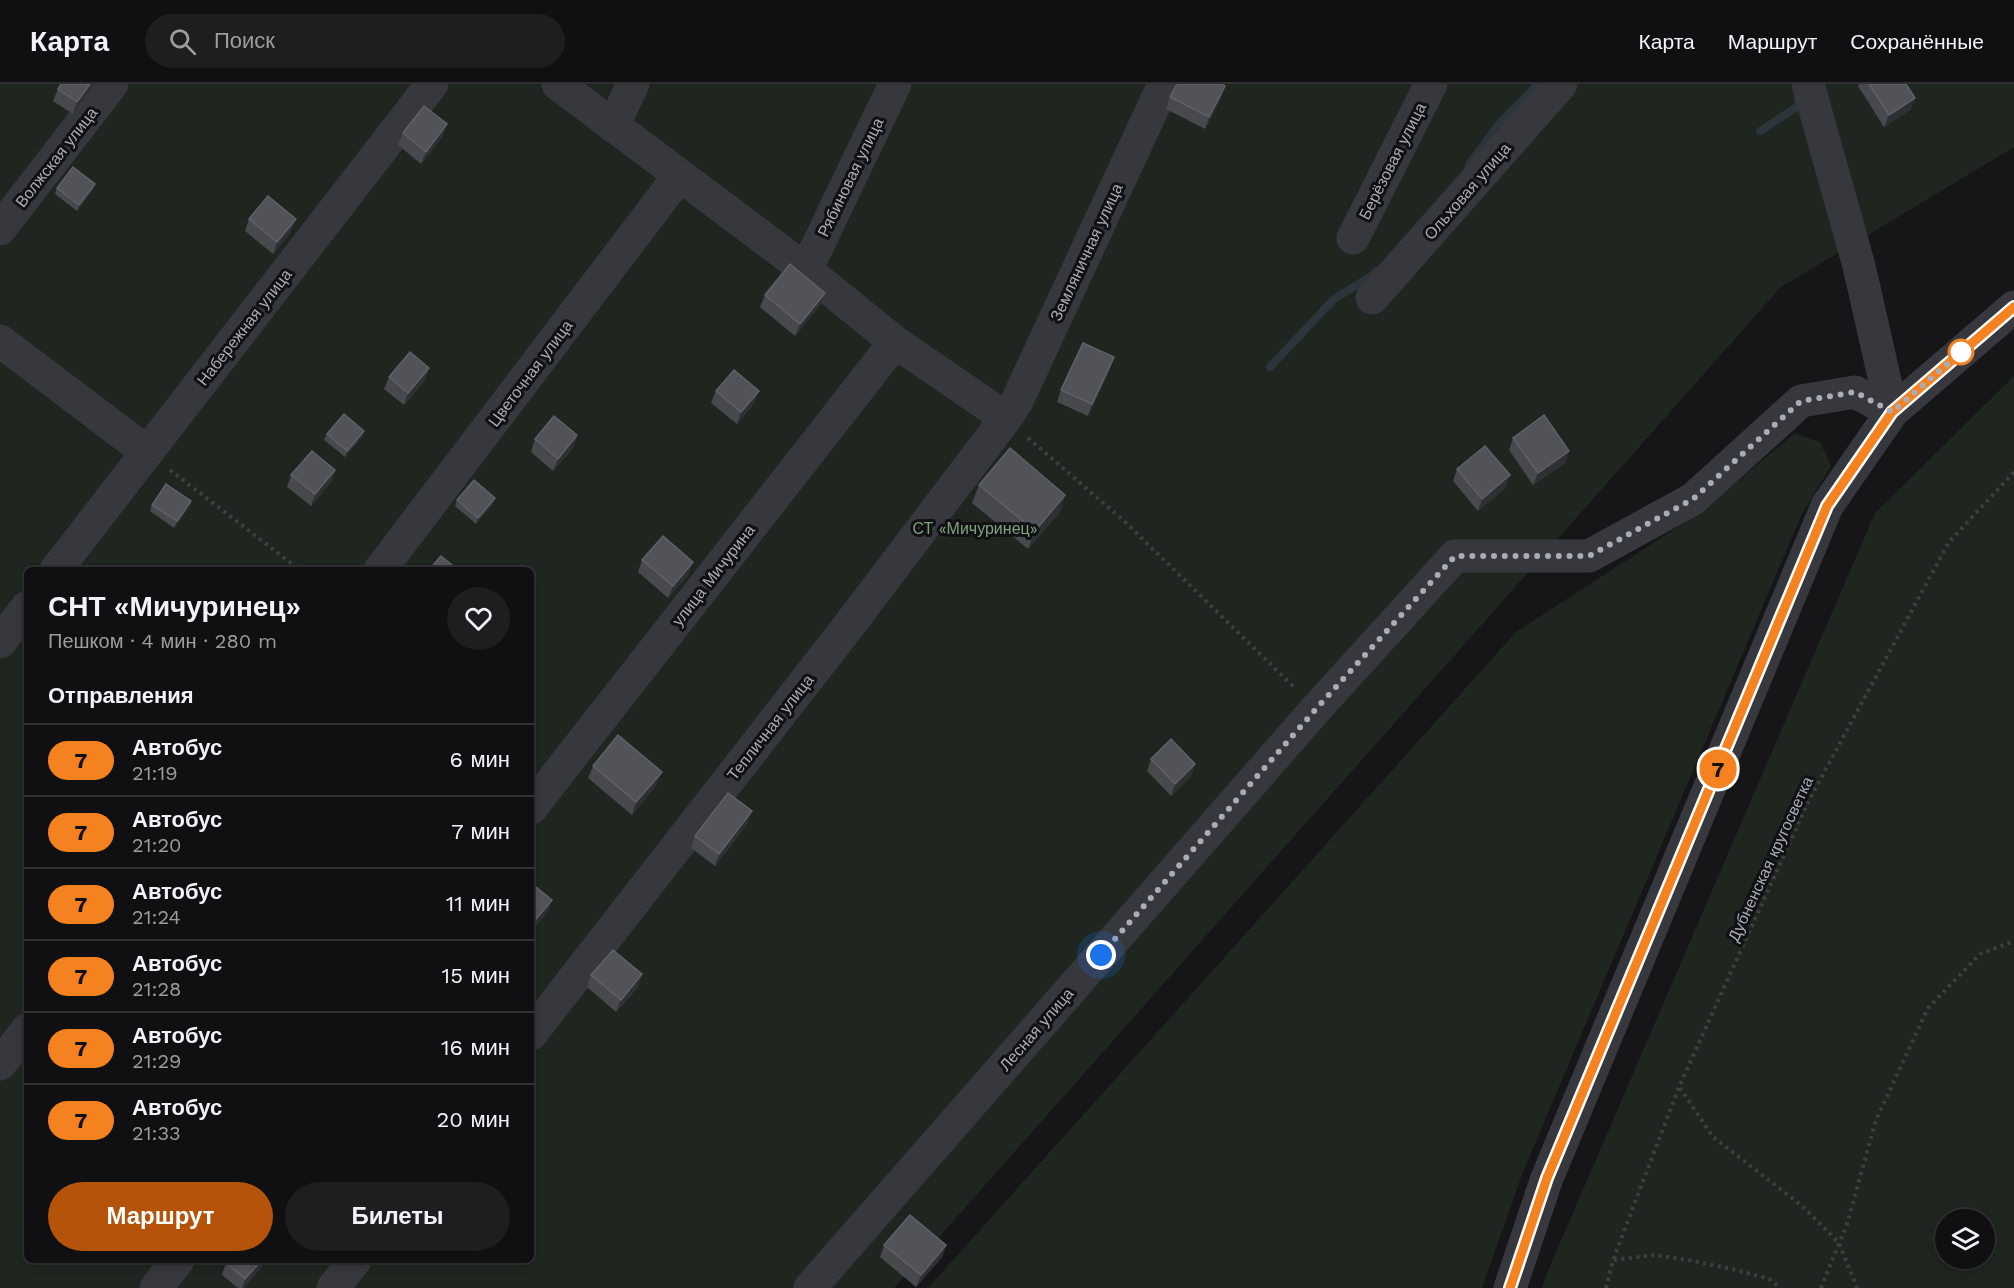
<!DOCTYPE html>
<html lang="ru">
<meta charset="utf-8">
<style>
body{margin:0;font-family:"Work Sans",sans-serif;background:#1e1e20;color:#f1f3f6;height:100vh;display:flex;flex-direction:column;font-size:22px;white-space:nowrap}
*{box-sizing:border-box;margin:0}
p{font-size:20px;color:#9c9d9f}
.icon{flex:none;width:33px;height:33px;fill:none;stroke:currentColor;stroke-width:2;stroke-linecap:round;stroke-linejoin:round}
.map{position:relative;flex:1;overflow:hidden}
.sheet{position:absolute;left:24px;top:483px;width:510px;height:696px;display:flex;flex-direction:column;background:#101012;border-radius:9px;box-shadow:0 3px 9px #0003,0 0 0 2px #303032}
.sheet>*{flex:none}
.badge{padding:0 12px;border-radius:20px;font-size:21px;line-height:39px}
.buttons{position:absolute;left:1935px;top:1125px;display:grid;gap:12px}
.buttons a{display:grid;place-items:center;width:60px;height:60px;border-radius:50%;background:#101012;box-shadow:0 3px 9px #0003,0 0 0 2px #303032;font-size:30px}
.you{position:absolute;width:30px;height:30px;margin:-15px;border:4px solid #fff;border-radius:50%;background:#1a73e8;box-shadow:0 0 0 9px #1a73e833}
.map>.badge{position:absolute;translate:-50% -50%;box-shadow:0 0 0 3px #fff}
h2{padding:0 24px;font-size:22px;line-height:54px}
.round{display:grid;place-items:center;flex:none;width:63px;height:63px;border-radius:32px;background:#1e1e20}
.overview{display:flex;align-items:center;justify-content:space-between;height:102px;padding:0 24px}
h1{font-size:28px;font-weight:600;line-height:45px}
.cta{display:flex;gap:12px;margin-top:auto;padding:12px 24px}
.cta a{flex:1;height:69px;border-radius:36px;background:#b45309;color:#fff;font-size:24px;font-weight:600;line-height:69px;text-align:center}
.cta a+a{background:#1e1e20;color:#f1f3f6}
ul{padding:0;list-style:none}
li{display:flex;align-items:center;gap:18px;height:72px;padding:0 24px;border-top:2px solid #303032}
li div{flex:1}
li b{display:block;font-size:22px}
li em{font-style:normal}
li .badge{min-width:66px;font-weight:700;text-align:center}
header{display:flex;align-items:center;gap:36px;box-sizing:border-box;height:84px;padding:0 30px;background:#101012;border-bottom:2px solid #303032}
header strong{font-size:28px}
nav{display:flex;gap:33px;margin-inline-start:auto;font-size:21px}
.search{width:420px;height:54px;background:#1e1e20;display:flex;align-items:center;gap:15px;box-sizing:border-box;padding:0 21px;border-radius:33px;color:#9c9d9f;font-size:22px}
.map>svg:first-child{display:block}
.green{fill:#1e261f;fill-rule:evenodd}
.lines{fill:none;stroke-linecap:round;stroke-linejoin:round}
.stream{stroke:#2c353c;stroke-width:8}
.path{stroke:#3d3f44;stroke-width:4;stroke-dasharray:3 4.5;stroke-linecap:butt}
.minor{stroke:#37383d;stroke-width:33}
.wall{fill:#47494d}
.shaded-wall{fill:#2f3033}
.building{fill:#525359;stroke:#5f6168;stroke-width:1.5}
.line-casing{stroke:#fff;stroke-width:14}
.line{stroke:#f58220;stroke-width:9}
.walk{stroke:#a8adb8;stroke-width:6;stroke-dasharray:0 10.8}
.stop-dot{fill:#fff;stroke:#f58220;stroke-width:3}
.labels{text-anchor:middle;stroke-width:6;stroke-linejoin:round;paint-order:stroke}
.street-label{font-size:16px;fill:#a8adb8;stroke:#111113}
.park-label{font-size:16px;fill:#7fa381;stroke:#111113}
</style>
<header>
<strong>Карта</strong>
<div class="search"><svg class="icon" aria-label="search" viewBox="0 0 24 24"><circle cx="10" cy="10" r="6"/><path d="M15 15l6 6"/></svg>Поиск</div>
<nav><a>Карта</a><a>Маршрут</a><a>Сохранённые</a></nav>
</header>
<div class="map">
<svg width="2014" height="1204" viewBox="0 0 2014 1204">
<rect width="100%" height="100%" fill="#161618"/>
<g class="green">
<path d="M 0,0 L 2014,0 L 2014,63 L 1780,204 L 894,1204 L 0,1204 ZM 27,486 L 531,486 L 531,1176 L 27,1176 Z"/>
<path d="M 2014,292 L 2014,1204 L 1542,1204 L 1547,1189 L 1875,429 ZM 1946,1136 L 1984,1136 L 1984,1174 L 1946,1174 Z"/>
<polygon points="1795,349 1821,359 1831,382 1801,432 1523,1088 1482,1204 928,1204 1516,548 1701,428"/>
</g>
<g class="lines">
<g class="stream">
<polyline points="1760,47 1800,21 1798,16"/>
<polyline points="1469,81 1498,41 1538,0"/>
<polyline points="1270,283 1334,215 1370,193 1376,187"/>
</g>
<g class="path">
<polyline points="1028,354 1123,436 1296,605"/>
<polyline points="170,386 300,486"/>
<polyline points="1680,1004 1713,1053 1801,1121 1839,1159 1857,1204"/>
<polyline points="1614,1176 1655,1171 1688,1176 1736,1186 1769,1195 1781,1204"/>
<polyline points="1606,1204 1613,1176 1679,1003 1808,718 1949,458 2014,388"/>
<polyline points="1821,1204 1847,1140 1876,1036 1928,924 1980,870 2014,857"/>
</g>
<g class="minor">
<polyline points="558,0 806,186 895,258 1006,334"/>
<polyline points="1808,0 1859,182 1892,328"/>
<polyline points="613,42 633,0"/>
<polyline points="0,145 112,0"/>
<polyline points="1353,154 1431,0"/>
<polyline points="806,186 895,0"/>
<polyline points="1372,214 1561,0"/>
<polyline points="0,257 147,368"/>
<polyline points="56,486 432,0"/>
<polyline points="380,486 679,92"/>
<polyline points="0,558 27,523"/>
<polyline points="531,724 895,258"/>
<polyline points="531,950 847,544 1006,334 1017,317 1164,0"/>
<polyline points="0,980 27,946"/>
<polyline points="156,1204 178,1176"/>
<polyline points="333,1204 355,1176"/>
<polyline points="810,1204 1316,625 1455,472 1589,472 1693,415 1801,317 1855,308 1892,328"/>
<polyline points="1510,1204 1547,1094 1827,422 1892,328 2014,223"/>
</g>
</g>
<g class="wall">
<polygon points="61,0 94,0 73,30 53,17 58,5"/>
<polygon points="1859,0 1906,0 1915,14 1910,26 1884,43 1858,2"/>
<polygon points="1170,13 1221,14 1205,45 1166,25"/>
<polygon points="403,49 443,52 421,80 398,61"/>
<polygon points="95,100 93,106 77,127 55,110 57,104"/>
<polygon points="249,135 291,148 273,170 245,147"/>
<polygon points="825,209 820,221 795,252 760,223 765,211"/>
<polygon points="429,284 425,296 404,321 384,305 389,293"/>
<polygon points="1110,285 1088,332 1057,318 1061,306"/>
<polygon points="716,307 754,319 737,340 711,319"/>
<polygon points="327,350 362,353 345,373 324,356"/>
<polygon points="577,351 573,364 553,387 531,368 535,355"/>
<polygon points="1513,354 1565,379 1533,401 1509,366"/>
<polygon points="1457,385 1510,391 1505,404 1478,427 1453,397"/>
<polygon points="335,386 331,398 311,422 287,403 291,391"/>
<polygon points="979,401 1065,411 1059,429 1028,465 972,419"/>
<polygon points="457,416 493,420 476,440 455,422"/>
<polygon points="191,417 189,423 174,444 150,427 152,421"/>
<polygon points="642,476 689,490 668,514 638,488"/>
<polygon points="1151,675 1195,680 1191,692 1171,712 1147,687"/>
<polygon points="593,682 657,700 632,731 588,694"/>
<polygon points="748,739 715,782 691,764 695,752"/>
<polygon points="591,891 638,903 616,928 587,903"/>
<polygon points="884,1161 946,1161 942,1173 916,1203 880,1173"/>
<polygon points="226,1179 265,1179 244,1204 238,1204 222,1191"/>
</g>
<g class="shaded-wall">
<polygon points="90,0 94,0 73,30 77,18"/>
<polygon points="1225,2 1221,14 1205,45 1209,33"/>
<polygon points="1915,14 1910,26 1884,43 1889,31"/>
<polygon points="447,40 443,52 421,80 426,68"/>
<polygon points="95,100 93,106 77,127 79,121"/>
<polygon points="296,135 291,148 273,170 277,158"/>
<polygon points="825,209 820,221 795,252 800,240"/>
<polygon points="1114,273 1110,285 1088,332 1092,320"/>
<polygon points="429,284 425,296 404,321 408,309"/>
<polygon points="759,307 754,319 737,340 741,328"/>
<polygon points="364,347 362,353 345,373 347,367"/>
<polygon points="577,351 573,364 553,387 558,375"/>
<polygon points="1569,367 1565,379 1533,401 1538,389"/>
<polygon points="335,386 331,398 311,422 315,410"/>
<polygon points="1510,391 1505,404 1478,427 1482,415"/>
<polygon points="1065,411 1059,429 1028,465 1035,447"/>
<polygon points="495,414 493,420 476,440 478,434"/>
<polygon points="191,417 189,423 174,444 177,437"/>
<polygon points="693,478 689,490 668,514 673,502"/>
<polygon points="1195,680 1191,692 1171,712 1175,700"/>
<polygon points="662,688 657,700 632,731 636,718"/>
<polygon points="752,727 748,739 715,782 719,770"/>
<polygon points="552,816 548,828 531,848 531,841"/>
<polygon points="642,890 638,903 616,928 621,916"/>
<polygon points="946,1161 942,1173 916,1203 921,1191"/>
<polygon points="262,1176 266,1176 265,1179 244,1204 242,1204 245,1195"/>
</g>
<g class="building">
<polygon points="61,0 90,0 77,18 58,5"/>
<polygon points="1177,0 1221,0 1225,2 1209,33 1170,13"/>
<polygon points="1869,0 1906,0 1915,14 1889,31"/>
<polygon points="424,22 447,40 426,68 403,49"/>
<polygon points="73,83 95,100 79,121 57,104"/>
<polygon points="268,112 296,135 277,158 249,135"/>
<polygon points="790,180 825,209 800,240 765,211"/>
<polygon points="1083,259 1114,273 1092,320 1061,306"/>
<polygon points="410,268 429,284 408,309 389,293"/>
<polygon points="734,286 759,307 741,328 716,307"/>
<polygon points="344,330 364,347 347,367 327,350"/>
<polygon points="1544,331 1569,367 1538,389 1513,354"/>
<polygon points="554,332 577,351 558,375 535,355"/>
<polygon points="1485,362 1510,391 1482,415 1457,385"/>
<polygon points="1010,364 1065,411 1035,447 979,401"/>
<polygon points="312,367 335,386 315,410 291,391"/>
<polygon points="474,396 495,414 478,434 457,416"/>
<polygon points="166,400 191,417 177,437 152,421"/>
<polygon points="663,452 693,478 673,502 642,476"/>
<polygon points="441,472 458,486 429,486"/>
<polygon points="618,651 662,688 636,718 593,682"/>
<polygon points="1171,655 1195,680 1175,700 1151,675"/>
<polygon points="728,709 752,727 719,770 695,752"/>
<polygon points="531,799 552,816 531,841"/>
<polygon points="613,866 642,890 621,916 591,891"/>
<polygon points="910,1131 946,1161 921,1191 884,1161"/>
<polygon points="229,1176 262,1176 245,1195 226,1179"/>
</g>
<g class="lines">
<defs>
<polyline id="line" points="1510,1204 1547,1094 1827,422 1892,328 2014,223"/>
</defs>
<use href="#line" class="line-casing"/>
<use href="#line" class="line"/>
<polyline class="walk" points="1101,871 1316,625 1455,472 1589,472 1693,415 1801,317 1855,308 1892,328 1961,268"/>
</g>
<circle class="stop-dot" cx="1961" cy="268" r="12"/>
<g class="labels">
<g class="street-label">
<text transform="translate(56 73) rotate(-52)" y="6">Волжская улица</text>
<text transform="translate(1392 77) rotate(-63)" y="6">Берёзовая улица</text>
<text transform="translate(850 93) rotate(-64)" y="6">Рябиновая улица</text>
<text transform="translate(1467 107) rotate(-49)" y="6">Ольховая улица</text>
<text transform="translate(1086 168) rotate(-65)" y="6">Земляничная улица</text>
<text transform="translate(244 243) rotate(-52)" y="6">Набережная улица</text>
<text transform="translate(530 289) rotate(-53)" y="6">Цветочная улица</text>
<text transform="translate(713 491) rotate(-52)" y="6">улица Мичурина</text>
<text transform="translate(770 643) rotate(-52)" y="6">Тепличная улица</text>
<text transform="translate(1770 775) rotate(-65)" y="6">Дубненская кругосветка</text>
<text transform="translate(1036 945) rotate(-49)" y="6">Лесная улица</text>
</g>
<g class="park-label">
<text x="975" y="450">СТ «Мичуринец»</text>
</g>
</g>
</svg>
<div class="buttons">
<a><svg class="icon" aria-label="layers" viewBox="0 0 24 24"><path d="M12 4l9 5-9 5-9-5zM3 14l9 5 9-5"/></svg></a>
</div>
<div class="you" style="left:1101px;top:871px"></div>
<b class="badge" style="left:1718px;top:685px;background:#f58220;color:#111">7</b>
<section class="sheet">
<div class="overview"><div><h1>СНТ «Мичуринец»</h1><p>Пешком · 4 мин · 280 m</p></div><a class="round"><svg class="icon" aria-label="heart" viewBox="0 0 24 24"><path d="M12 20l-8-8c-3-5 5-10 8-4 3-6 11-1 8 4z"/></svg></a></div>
<h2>Отправления</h2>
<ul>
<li><span class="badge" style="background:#f58220;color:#111">7</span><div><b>Автобус</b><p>21:19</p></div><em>6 мин</em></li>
<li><span class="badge" style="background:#f58220;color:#111">7</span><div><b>Автобус</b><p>21:20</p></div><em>7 мин</em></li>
<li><span class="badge" style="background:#f58220;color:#111">7</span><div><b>Автобус</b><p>21:24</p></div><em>11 мин</em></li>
<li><span class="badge" style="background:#f58220;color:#111">7</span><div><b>Автобус</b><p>21:28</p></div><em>15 мин</em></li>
<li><span class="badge" style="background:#f58220;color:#111">7</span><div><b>Автобус</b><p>21:29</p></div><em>16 мин</em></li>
<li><span class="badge" style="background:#f58220;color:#111">7</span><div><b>Автобус</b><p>21:33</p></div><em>20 мин</em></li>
</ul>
<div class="cta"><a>Маршрут</a><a>Билеты</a></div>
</section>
</div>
